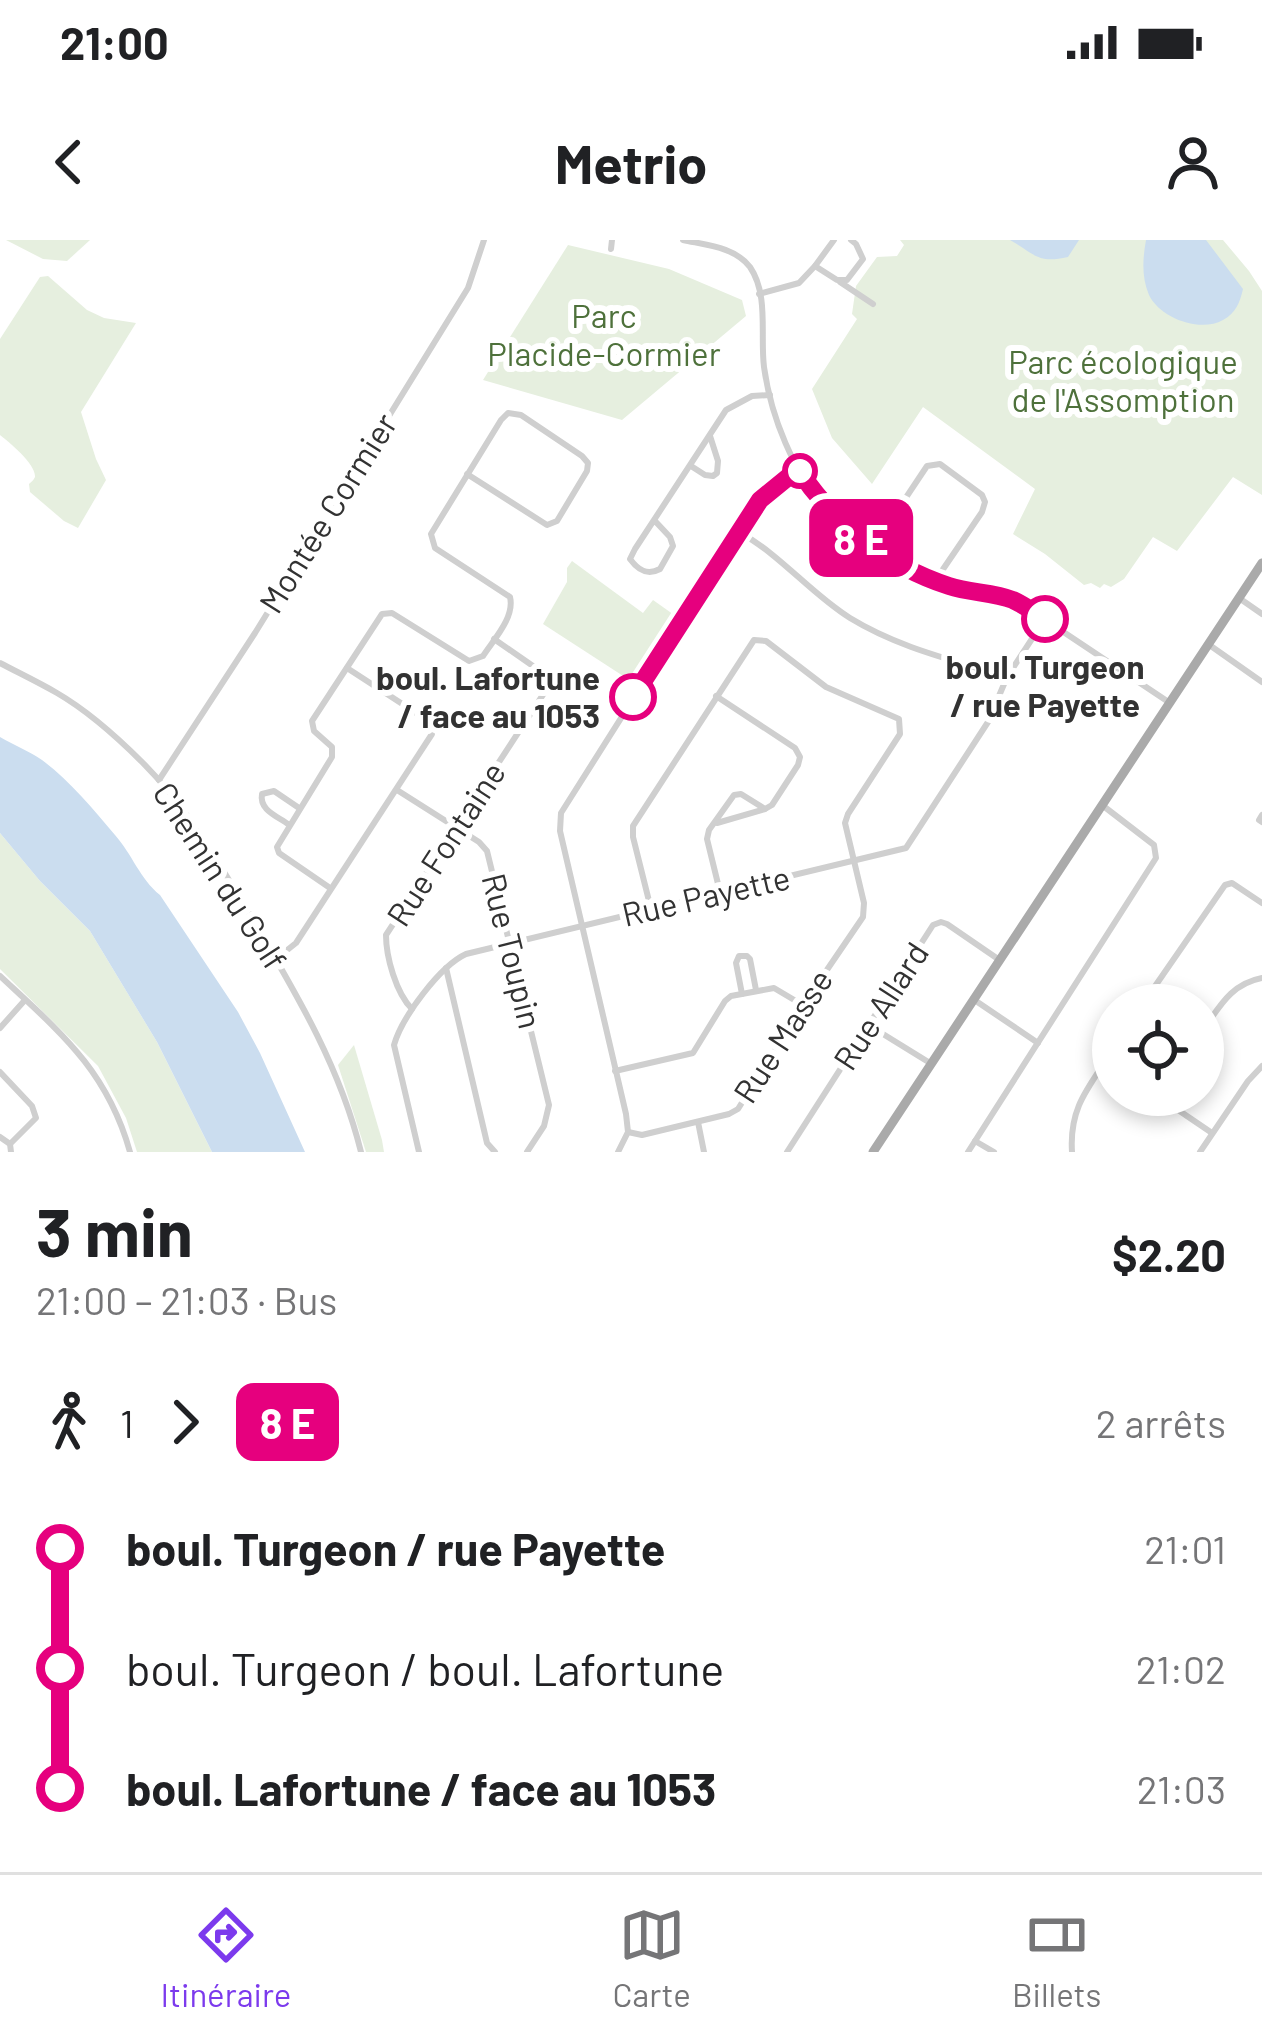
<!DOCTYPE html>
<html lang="fr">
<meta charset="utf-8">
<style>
body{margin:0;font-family:Barlow,sans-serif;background:#f6f6f6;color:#202124;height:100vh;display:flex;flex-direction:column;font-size:45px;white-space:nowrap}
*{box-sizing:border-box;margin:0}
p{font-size:39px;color:#757577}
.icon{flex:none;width:66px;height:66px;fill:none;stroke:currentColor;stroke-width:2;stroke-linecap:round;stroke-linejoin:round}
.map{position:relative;height:912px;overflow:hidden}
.sheet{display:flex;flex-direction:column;background:#fff;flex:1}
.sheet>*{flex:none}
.badge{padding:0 24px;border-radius:18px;font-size:42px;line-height:78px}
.controls{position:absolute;left:1092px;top:744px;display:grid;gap:24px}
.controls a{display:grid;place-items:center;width:132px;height:132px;border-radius:50%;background:#fff;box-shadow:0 6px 18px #0003;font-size:60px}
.map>.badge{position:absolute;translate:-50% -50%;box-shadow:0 0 0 6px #fff}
.legs{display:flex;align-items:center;gap:18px;height:132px;padding:0 36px;font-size:39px}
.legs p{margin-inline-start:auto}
.summary{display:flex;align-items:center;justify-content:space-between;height:204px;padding:0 36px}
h1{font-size:66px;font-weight:700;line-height:90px}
ul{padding:0 36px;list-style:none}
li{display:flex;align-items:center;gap:42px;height:120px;font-size:45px}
li i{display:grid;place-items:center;width:18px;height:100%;margin:0 15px;background:currentColor}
li i::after{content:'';width:30px;height:30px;margin:-15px;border:9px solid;border-radius:50%;background:#fff}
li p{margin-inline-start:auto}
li:first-child i{background:linear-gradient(#0000 50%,currentColor 0)}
li:last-child i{background:linear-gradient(currentColor 50%,#0000 0)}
.status{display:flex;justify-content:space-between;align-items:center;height:84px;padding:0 60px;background:#fff;direction:ltr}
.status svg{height:33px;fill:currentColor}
header{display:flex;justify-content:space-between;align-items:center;height:156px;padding:0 36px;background:#fff;font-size:54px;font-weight:700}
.tab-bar{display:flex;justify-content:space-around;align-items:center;height:168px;border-top:3px solid #e0e0e0;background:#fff;font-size:33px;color:#757577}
.tab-bar a{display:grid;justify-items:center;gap:6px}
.tab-bar .selected{color:#7c3aed}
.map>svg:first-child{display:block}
.green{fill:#e6efdf}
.water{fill:#cbddef}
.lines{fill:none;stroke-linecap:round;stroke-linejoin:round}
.minor{stroke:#cfcfcf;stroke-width:6}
.major{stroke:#aaa;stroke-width:9}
.line-1-casing{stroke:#fff;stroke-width:27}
.line-1{stroke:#e6007e;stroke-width:18}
.stop-1-dot{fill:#fff;stroke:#e6007e;stroke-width:6}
.labels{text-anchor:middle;stroke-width:12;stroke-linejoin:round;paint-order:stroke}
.park-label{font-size:33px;fill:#4e713b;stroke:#fff}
.street-label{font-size:33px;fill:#323232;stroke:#fff}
.stop-label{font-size:33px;font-weight:bold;fill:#323232;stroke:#fff}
</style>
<div class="status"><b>21:00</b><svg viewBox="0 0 49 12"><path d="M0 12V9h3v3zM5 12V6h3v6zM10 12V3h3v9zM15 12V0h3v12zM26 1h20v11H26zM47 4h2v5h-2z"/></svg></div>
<header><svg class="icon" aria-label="back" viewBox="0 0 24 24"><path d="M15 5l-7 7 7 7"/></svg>Metrio<svg class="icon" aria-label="person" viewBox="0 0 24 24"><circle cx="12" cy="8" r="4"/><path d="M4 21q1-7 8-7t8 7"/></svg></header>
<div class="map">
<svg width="1262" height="912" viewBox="0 0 1262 912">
<rect width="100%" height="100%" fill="#fff"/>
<g class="green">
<polygon points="6,0 90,0 67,21 43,19"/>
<polygon points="900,0 1223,0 1249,31 1262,51 1262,255 1233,237 1177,311 1153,297 1124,339 1111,347 1104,344 1100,348 1091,343 1084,345 1045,314 1013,294 1035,249 923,167 872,244 832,198 812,149 857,79 852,74 856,46 877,17 897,16 904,5"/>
<polygon points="568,5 669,29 742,60 746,76 622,180 483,140"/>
<path d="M 48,36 L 87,70 L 104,78 L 136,83 L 81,172 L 96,219 L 106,240 L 78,288 L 64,281 L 30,252 L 29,244 C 31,242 34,240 35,237 C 36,224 9,202 0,195 L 0,99 L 40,37 Z"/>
<polygon points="572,321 643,373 653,360 677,377 634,443 543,384 567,342 567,328"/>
<polygon points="0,593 40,641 90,691 157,802 212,912 137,912 126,878 98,826 0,729"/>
<polygon points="354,805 382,900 384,912 366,912 338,825"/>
</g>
<g class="water">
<path d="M 1010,0 L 1079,0 L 1068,17 C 1037,24 1035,14 1010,0 Z"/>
<path d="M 1146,0 L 1206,0 L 1243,49 C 1240,62 1236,73 1223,80 C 1200,93 1160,78 1149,55 C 1141,36 1143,17 1146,0 Z"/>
<path d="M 0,497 C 14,505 29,511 42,520 C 69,540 93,569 115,595 C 132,614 140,639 160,655 L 238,772 L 260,813 L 305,912 L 212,912 L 157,802 L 90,691 L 40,641 L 0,593 Z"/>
</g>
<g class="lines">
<g class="minor">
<path d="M 683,0 C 706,5 735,7 750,27 C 769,55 760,95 764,127 C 771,177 793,232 827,269 C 862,306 912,336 961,350 C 982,355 1004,355 1023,365 L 1170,463"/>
<polyline points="611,9 612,0"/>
<polyline points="815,26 837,40 847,40 863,19 856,4 851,0"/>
<polyline points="840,42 873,64"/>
<polyline points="759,54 799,43 815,26 834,0"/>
<polyline points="691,226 705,235 713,236 717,233 718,221 710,196"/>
<path d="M 655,281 L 670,297 L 673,306 L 660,329 C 647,336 638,330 630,319 L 635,309 L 726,170 L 752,156 L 770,155"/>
<path d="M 739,292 C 781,315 810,353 850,378 C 899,408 953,420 1007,437"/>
<polyline points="873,307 927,226 940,224 982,255 985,262 982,272 935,341"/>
<polyline points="1239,358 1262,374"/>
<polyline points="1208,404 1262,442"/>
<path d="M 0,423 C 19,433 38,442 57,453 C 88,471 117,497 142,522 C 188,568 220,625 253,680 C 297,755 340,827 361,912"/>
<polyline points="716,456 795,508 800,517 798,525 772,565 765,569 741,554 734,555 709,590 707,599 720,652"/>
<polyline points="159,540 255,393 468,48 484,0"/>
<polyline points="397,550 479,602 487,611 549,865 544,886 527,912"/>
<polyline points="1262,575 1259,580 1262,582"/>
<polyline points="717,583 765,569"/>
<path d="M 288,584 C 277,576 259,570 262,554 L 274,551 L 299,568"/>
<path d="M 330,648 L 279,613 L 277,607 L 332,517 L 332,507 L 314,491 L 312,481 L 382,374 L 392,373 L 469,421 L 483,416 C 494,399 515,377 510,357 L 435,308 L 431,294 L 501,180 L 508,173 L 521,175 L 582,216 L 588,223 L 587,231 L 557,281 L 547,285 L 467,234"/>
<polyline points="276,719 296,703 432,494 431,484 427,480 347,428"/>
<polyline points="446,728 487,903 495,912"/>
<path d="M 0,736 C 60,792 107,830 130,912"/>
<polyline points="742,754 736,723 739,716 747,716 750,719 756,750"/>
<polyline points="973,759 1038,803"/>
<polyline points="1142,765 1225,645 1232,643 1262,663"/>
<path d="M 412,769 C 396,753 386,717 386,695 L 548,447 L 543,433 L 494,399"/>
<polyline points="870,786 930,823"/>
<polyline points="0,788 25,760"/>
<path d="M 1203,790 C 1220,766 1231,744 1262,738"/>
<polyline points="615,831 693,813 725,761 731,756 774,748 801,764"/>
<polyline points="0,832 32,866 36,878 10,904"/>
<polyline points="1156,855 1212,893"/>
<polyline points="698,882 704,912"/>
<polyline points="628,892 642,895 729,874 738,869 803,765 863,677 864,663 845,583 848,574 900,494 899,479 826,447 766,401 754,400 633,586 633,597 651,669"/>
<polyline points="0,897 10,904 11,912"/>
<polyline points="975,901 994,912"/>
<path d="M 419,912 L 394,805 C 402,777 440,726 466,714 L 906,608 L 988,482 L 1007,437 L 1045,379"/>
<polyline points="618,912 628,892 626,874 560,591 561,573 759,260 798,229"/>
<polyline points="787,912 933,685 941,682 947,684 998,719"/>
<polyline points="968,912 1156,618 1154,605 1102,565"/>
<path d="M 1072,912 C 1069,866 1090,846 1113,810"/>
<polyline points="1200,912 1248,841 1262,826"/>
</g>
<polyline class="major" points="873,912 1262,323"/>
</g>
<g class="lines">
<defs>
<path id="line-1" d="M 633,457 L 760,260 L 798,229 C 834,284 887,326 949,346 C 970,353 993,352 1013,360 C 1024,365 1035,373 1045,379"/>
</defs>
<use href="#line-1" class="line-1-casing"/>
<use href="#line-1" class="line-1"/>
</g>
<g class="stop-1-dot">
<circle cx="800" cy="231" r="15"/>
<circle cx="1045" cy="379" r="21"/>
<circle cx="633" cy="457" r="21"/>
</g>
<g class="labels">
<g class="park-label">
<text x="604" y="88">Parc<tspan x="604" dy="38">Placide-Cormier</tspan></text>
<text x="1123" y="134">Parc écologique<tspan x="1123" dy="38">de l'Assomption</tspan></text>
</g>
<g class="street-label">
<text transform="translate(328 273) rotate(-58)" y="12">Montée Cormier</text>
<text transform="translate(446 604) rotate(-57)" y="12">Rue Fontaine</text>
<text transform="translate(220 636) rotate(57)" y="12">Chemin du Golf</text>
<text transform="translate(706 656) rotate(-13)" y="12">Rue Payette</text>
<text transform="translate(512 711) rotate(76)" y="12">Rue Toupin</text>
<text transform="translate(881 766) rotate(-57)" y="12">Rue Allard</text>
<text transform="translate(783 796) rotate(-57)" y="12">Rue Masse</text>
</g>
<g class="stop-label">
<text x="1045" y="439">boul. Turgeon<tspan x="1045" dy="38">/ rue Payette</tspan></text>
<text x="600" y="450" text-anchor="end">boul. Lafortune<tspan x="600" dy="38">/ face au 1053</tspan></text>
</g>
</g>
</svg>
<div class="controls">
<a><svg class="icon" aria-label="locate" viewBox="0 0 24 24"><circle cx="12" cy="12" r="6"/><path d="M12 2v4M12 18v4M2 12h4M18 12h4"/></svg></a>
</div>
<b class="badge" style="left:861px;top:298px;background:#e6007e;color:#fff">8 E</b>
</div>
<section class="sheet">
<div class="summary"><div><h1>3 min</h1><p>21:00 – 21:03 · Bus</p></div><b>$2.20</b></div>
<div class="legs"><svg class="icon" aria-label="walk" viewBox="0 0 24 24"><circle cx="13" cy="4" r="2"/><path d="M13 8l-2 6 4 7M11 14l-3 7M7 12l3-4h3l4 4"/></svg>1<svg class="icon" aria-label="forward" viewBox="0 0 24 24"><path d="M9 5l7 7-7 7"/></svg><b class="badge" style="background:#e6007e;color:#fff">8 E</b><p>2 arrêts</p></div>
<ul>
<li><i style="color:#e6007e"></i><b>boul. Turgeon / rue Payette</b><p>21:01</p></li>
<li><i style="color:#e6007e"></i><span>boul. Turgeon / boul. Lafortune</span><p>21:02</p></li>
<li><i style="color:#e6007e"></i><b>boul. Lafortune / face au 1053</b><p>21:03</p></li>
</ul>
</section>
<nav class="tab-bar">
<a class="selected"><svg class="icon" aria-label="directions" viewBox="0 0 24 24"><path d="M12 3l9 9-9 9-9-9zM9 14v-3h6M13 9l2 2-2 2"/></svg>Itinéraire</a>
<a><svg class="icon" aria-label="map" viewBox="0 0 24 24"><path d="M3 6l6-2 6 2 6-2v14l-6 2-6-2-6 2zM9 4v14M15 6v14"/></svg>Carte</a>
<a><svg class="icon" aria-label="tickets" viewBox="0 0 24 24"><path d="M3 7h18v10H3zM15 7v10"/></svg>Billets</a>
</nav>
